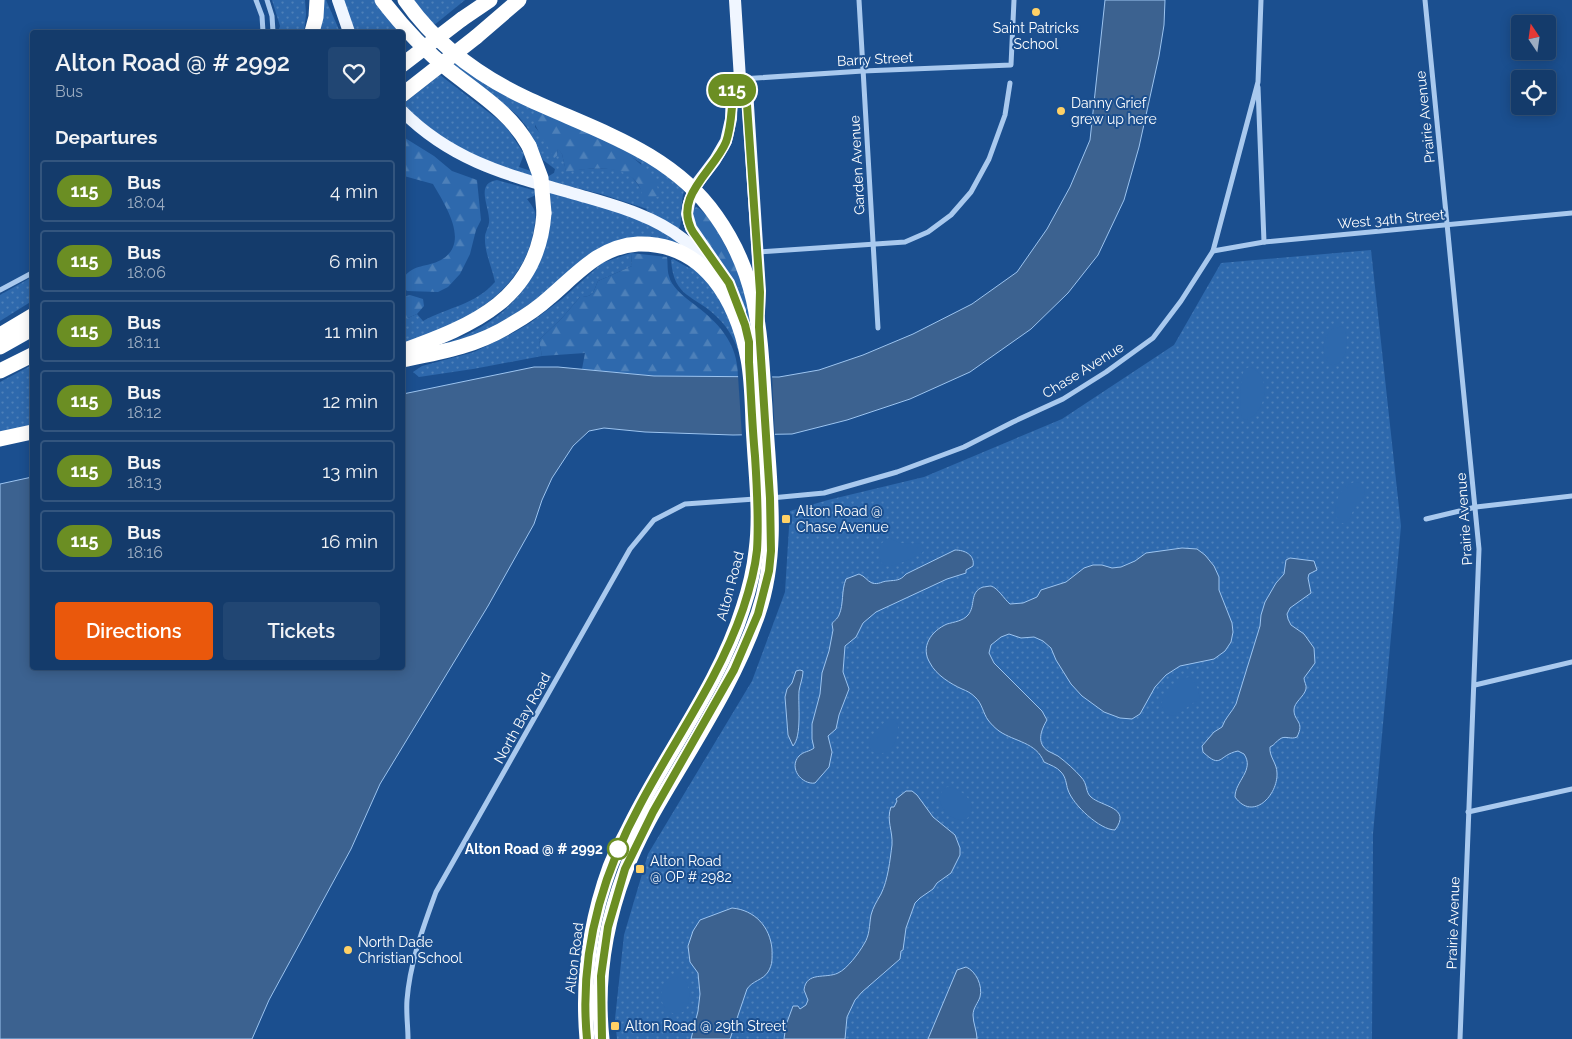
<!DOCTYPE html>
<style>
body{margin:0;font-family:Raleway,sans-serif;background:#214673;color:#f1f3f6;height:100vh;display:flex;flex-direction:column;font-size:19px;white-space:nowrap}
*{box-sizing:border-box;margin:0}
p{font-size:16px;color:#9dadc1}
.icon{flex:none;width:28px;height:28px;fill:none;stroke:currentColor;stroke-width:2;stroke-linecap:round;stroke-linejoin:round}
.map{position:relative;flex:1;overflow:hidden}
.drawer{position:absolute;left:30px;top:30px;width:375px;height:640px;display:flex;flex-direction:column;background:#143b6b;border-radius:5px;box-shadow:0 2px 12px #0003,0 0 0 1px #33557e}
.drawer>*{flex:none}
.badge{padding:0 10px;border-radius:16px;font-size:18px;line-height:32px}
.needle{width:32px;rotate:347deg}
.tools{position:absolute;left:1511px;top:15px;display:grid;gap:10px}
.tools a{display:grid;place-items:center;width:45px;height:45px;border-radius:5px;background:#143b6b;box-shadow:0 2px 12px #0003,0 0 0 1px #33557e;font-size:25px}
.map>.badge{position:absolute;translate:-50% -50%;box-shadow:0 0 0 2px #fff}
h2{padding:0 25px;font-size:19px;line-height:45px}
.round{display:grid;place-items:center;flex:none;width:52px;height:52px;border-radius:5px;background:#214673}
.head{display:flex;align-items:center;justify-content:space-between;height:85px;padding:0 25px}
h1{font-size:24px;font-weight:600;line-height:38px}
.action{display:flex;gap:10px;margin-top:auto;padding:10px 25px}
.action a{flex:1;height:58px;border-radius:5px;background:#ea580c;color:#fff;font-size:20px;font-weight:600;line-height:58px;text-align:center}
.action a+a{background:#214673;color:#f1f3f6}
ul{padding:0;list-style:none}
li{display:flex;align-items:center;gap:15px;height:62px;margin:0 10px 8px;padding:0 15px;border:2px solid #33557e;border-radius:5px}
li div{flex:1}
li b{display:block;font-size:19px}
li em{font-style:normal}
li .badge{min-width:55px;font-weight:700;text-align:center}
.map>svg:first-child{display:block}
.grass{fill:url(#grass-dots)}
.forest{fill:url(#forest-firs)}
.pitch{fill:#2e69ad}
.water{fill:#3c6290;stroke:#9cc4f0}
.pier{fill:#1b4f8f}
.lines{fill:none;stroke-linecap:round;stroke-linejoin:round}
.street{stroke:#a9c9ee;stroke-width:5}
.primary{stroke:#f0f6ff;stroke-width:12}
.highway{stroke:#fff;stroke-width:15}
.highway-bridge{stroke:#fff;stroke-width:15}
.line-casing{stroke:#fff;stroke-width:11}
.line{stroke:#6b8e23;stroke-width:8}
.poi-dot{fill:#ffd166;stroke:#1b4f8f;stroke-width:2}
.stop-dot{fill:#fff;stroke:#6b8e23;stroke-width:2.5}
.labels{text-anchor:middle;stroke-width:4;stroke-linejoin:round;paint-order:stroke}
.poi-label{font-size:14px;fill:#fff;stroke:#1b4f8f;text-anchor:start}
.street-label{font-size:14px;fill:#fff;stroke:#1b4f8f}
.stop-label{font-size:14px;font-weight:bold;fill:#fff;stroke:#1b4f8f;text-anchor:end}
</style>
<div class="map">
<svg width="1572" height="1039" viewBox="0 0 1572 1039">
<defs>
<pattern id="grass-dots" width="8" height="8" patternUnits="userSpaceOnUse" patternTransform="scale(1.25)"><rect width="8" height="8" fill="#2e69ad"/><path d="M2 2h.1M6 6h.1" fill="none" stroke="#4d80b9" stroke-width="1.8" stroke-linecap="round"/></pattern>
<pattern id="forest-firs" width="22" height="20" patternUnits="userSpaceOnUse" patternTransform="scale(1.25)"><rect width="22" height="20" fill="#2e69ad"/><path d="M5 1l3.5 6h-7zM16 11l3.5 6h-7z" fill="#4d80b9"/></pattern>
</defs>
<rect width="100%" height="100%" fill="#1b4f8f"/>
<g class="grass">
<polygon points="272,0 305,0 306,14 304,32 278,32 280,26"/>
<polygon points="324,0 326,0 340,32 316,32"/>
<polygon points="341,0 376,0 401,32 352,32"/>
<polygon points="410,0 465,0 433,26"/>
<path d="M 457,62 L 538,110 L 535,127 L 545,139 L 554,157 L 557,156 L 558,148 L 562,154 L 566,171 C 581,169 612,166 625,172 C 633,176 639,186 643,193 L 641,163 L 593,133 C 626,149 658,164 684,191 C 680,203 683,220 679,229 L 646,210 L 647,209 L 601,194 L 548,181 L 547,177 L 554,173 L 555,169 L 543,160 L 527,127 L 518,116 L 493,95 L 453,65 Z"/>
<polygon points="440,75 496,118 507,128 524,154 519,167 531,171 533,177 462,152 403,107 402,105"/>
<path d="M 497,180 L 536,191 L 536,195 L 527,199 C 530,203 534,208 535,212 C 536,217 535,223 534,228 C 529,264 505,293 475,311 L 476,315 L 403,346 L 403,320 L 417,314 L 423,321 C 448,307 475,305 495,282 C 492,267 484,252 485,236 C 486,230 490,225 489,218 C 488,204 476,183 497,180 Z"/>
<path d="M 550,192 L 638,217 L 682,243 L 679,247 L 630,242 L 564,280 L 486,334 L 428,349 C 446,343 465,337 481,327 C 530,298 555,249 550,192 Z"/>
<polygon points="1371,250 1401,526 1373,834 1372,1039 617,1039 615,1019 624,935 648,854 752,681 785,592 790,511 828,500 924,477 1062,419 1174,345 1221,263"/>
<path d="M 631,253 L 632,266 L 598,281 C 593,292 594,297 580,297 L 562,318 L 539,340 L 542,356 L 473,369 L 419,377 L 413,372 L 422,366 L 474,352 L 513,333 L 530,323 L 562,299 L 602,263 Z"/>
<path d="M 673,259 L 689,268 L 694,265 L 726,307 L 742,360 C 736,344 730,329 717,317 C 694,294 674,299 671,260 Z"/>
<polygon points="32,277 32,301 0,321 0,295"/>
<polygon points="744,284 754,337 752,337 743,307 736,288"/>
<polygon points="32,365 32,427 0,433 0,382"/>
</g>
<g class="forest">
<path d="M 538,110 C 569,123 660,157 659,196 L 651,199 L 643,199 C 639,162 593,167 566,172 L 562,154 L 558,149 L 557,156 L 554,158 C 547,143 536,131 532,116 Z"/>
<path d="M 405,138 L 434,156 L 452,171 L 477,180 L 481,220 L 476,230 L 470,254 L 460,274 L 448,287 L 438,292 L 407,291 L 403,286 L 403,278 C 415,263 426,268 441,260 C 471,243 445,205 433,184 L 404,176 L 403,177 L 403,140 Z"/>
<path d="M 696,207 C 712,212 736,268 744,284 L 736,288 L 692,221 L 693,210 Z"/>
<path d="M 631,253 L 667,257 C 668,263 667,270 669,276 C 671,286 683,296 691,302 C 718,322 738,342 738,377 L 654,376 L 582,369 L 585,353 L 542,356 L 539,340 L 562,318 L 580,297 C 594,297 593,292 598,281 L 632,266 Z"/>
<polygon points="410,295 423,299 424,306 417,314 403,320 403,297"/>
</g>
<g class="pitch">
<path d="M 1337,326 L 1343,327 C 1348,334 1347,342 1346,350 C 1344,360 1333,373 1326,359 C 1320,348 1326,330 1337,326 Z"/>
<path d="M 1249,367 C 1273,373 1267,415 1245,420 L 1242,418 C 1239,405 1240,382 1244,370 Z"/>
<path d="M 1354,482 L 1360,483 L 1364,487 L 1365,493 L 1362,500 L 1356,505 L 1349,519 L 1345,523 L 1341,523 L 1335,516 C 1335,502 1339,488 1354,482 Z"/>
<path d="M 889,538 L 900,543 L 921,544 L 923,547 C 923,550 924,551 921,554 C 918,556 913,557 910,559 C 897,564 877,576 880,550 C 880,543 884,541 889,538 Z"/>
<path d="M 1189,677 C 1196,682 1200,691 1199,699 L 1176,715 L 1172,716 L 1165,713 L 1161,704 C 1165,693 1177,679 1189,677 Z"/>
<path d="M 890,719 L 895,720 L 898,725 C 899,768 850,757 878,729 C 882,725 885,721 890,719 Z"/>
<path d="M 947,787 C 959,787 978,802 970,815 C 959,832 925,800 947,787 Z"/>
<path d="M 675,976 L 681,976 C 688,982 690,989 689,998 C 687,1025 656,1014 662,990 C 664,982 668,979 675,976 Z"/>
</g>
<g class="water">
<polygon points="1105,0 1165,0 1164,25 1159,56 1139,147 1124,200 1098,255 1068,293 1031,329 970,372 910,399 847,420 792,434 733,435 645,432 604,428 589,431 573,446 552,478 542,500 534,524 488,606 380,784 351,849 269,1000 252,1039 0,1039 0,484 32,477 32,668 402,668 403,394 534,367 558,367 654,376 779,377 819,370 863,355 913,334 972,304 1017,272 1047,229 1070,187 1090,140"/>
<path d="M 1182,548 L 1197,549 L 1205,555 L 1214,566 L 1219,577 L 1219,590 L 1232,623 L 1233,632 L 1231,642 L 1225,651 L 1214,659 L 1180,666 L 1166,675 L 1155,687 L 1140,714 L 1132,719 L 1120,718 L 1104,712 L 1082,696 L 1071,684 L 1056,660 L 1051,648 L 1043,641 L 1034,637 L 1021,638 L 1009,634 L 1001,637 L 991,645 L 989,653 L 994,663 L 1042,711 L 1047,720 C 1041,730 1036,743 1048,751 C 1051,753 1055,754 1058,756 C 1066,762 1075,770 1081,777 C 1088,784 1085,792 1091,797 C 1102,807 1132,807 1115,830 C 1100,830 1073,805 1068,790 C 1066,784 1066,777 1061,772 C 1057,767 1050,765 1044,762 C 1036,742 1015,742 999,731 C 995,728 991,724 988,720 C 983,713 982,703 975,697 C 971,693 967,691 962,689 C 951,684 936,675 930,663 C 920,647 931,631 947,624 C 954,622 963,621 968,615 C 976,606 969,592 983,587 C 985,587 989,586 991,586 C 998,588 1004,599 1010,604 L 1023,603 L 1037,597 L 1041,590 L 1066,582 L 1084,568 L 1093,565 L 1102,565 L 1112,568 L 1121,567 L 1135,561 L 1146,553 Z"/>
<path d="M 955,550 C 965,550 975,555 973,566 L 966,570 L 966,573 L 947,579 L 876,612 L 863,623 L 856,637 L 845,646 L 843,672 L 849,689 L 839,715 L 836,729 L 828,736 L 832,752 L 829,767 L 815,783 C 802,785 788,768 799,756 C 804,751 809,752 814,748 L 812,739 L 812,724 L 820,694 L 822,673 L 829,651 L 833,630 L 832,624 C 834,620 837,620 839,615 C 844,604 841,591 846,579 L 859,574 C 865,576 867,581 872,583 C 879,585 882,581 888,581 C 896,580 900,581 906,574 Z"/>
<path d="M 1290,558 L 1314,561 L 1317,570 L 1309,574 L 1308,578 L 1311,593 L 1290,608 L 1287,614 L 1288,619 L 1291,625 L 1304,634 L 1314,648 L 1315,663 L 1304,678 C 1304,682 1307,685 1306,689 C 1304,697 1294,702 1294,710 C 1294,722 1305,721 1297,737 C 1291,740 1285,735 1280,739 C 1276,741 1275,745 1270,747 C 1269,757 1277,763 1277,773 C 1278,795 1253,822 1235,797 C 1235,781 1255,770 1244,754 L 1238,751 C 1218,755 1222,770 1203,752 L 1202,746 L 1214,732 L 1222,727 C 1225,718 1232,712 1236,704 L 1260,626 L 1261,615 L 1265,602 L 1276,583 L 1284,574 L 1286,560 Z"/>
<path d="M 800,670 L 803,671 C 803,678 800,684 799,691 C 798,705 802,736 793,746 L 788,735 L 785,697 L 787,689 L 792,683 L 796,671 Z"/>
<path d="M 906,791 L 912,791 L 917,795 L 933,817 L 955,835 L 960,848 L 960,855 L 951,873 L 937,883 L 933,889 L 920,898 L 915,903 L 906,928 L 903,950 L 901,951 L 900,959 L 862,992 L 855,1000 L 847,1017 L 845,1039 L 784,1039 L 786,1025 L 793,1006 L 798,1006 L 800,1009 L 806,1005 L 808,1000 L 804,990 C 806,971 826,979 838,973 C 847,969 859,953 864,944 C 870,935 869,926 871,915 C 873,907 877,901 881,894 C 888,880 890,860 892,845 C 893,831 886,820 891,807 L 894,807 L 897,801 L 896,799 Z"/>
<path d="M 732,908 C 755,910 770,927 772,949 C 772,958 773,964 768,972 C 763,980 752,981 747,989 L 730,1039 L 691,1039 L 698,1011 L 700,994 L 698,973 L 690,962 L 688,946 L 693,931 L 700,920 Z"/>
<path d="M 966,967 C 976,971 983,986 980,997 C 978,1003 973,1008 973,1015 C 973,1023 977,1031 977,1039 L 928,1039 L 957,970 Z"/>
</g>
<polygon class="pier" points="738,375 772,375 775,437 742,437"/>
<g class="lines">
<g class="street">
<polyline points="256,0 262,16 263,32"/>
<polyline points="267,0 272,16 273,32"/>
<polyline points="859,0 878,328"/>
<polyline points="1425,0 1479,549 1460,1039"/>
<polyline points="741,79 863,71 1011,65 1014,0"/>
<polyline points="1258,87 1264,242"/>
<polyline points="1213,251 1264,242 1572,213"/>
<polyline points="758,252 905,242 928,232 951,215 971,192 989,159 1005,115 1010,83"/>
<polyline points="0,290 32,273"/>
<polyline points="771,498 824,493 897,472 964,447 1013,422 1063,399 1106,372 1153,338 1181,301 1213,251 1258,82 1261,0"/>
<polyline points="1426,519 1476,507 1572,496"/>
<polyline points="1475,685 1572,662"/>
<polyline points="1468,812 1572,789"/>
<path d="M 408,1039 C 408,1026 406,1013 407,1000 C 410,962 423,928 436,892 L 630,549 L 654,520 L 685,504 L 755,499"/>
</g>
<g class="primary">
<polyline points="338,0 349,32"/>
<polyline points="735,0 740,79 747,90 760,291 759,312"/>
<path d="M 402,111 C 455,164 513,176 582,196 C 617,206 654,216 683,239 C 694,248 703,259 713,269"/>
<polyline points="740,311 729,283 691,228 687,214 689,203 696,185 715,160 726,141 731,119 732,89 740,79"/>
</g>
<g class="highway">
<path d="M 382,0 C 402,26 424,50 449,70 C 479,94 510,112 529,146"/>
<path d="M 405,0 C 435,43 479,76 526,98 C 594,130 671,151 716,216 C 760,278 760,335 765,408 C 768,477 781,548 758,614 C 738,672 705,725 674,777 C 656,807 637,839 625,872 C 605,925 596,983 602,1039"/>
<polyline points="462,19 490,0"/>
<polyline points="312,32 316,17 317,0"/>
<polyline points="476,37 519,0"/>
<polyline points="0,335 32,316"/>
<polyline points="0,347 32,329"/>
<path d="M 402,351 C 474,325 538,299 544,213"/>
<path d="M 402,360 C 443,352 477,346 512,324 C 526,316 539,307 550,297 C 577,274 600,246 638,244 C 705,242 737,302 748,359 C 753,385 752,415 754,441 C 756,477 761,515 756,551 C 754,570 749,590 743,608 C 719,686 663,757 628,830 C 622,842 615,854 610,867 C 590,922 582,981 587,1039"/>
<polyline points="0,371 32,355"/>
<polyline points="0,439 32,432"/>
</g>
<g class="highway-bridge">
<polyline points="402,65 462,19"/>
<polyline points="402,95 476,37"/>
<polyline points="529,146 541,178 544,213"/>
</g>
</g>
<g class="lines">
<defs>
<path id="line" d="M 587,1039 C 579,956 601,876 641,803 C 675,739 719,679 743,609 C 749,591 755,569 757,550 C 759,519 757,487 755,456 C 752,425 751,393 749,362 L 749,342 L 745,325 L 729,283 L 693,232 C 672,197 714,171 726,142 C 730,131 731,119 732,107 C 732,102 731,93 733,88 C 735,85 738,82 740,79 L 746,90 L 760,292 L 759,327 L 770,498 L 771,551 L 769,571 L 758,614 L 734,670 L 653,812 L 625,869 L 608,927 L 601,976 L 602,1039"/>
</defs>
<use href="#line" class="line-casing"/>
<use href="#line" class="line"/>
</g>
<g class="poi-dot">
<circle cx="1036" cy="12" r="5"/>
<circle cx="1061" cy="111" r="5"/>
<rect x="781" y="514" width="10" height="10" rx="2.5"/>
<rect x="635" y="864" width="10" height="10" rx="2.5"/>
<circle cx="348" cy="950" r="5"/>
<rect x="610" y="1021" width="10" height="10" rx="2.5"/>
</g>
<circle class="stop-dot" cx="618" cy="849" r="10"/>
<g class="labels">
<g class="poi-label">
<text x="1036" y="33" text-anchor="middle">Saint Patricks<tspan x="1036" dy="16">School</tspan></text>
<text x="1071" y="108">Danny Grief<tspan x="1071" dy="16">grew up here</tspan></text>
<text x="796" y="516">Alton Road @<tspan x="796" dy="16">Chase Avenue</tspan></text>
<text x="650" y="866">Alton Road<tspan x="650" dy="16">@ OP # 2982</tspan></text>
<text x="358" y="947">North Dade<tspan x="358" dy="16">Christian School</tspan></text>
<text x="625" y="1031">Alton Road @ 29th Street</text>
</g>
<g class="street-label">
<text transform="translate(875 59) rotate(-3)" y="5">Barry Street</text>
<text transform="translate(1425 117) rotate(-96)" y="5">Prairie Avenue</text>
<text transform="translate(857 165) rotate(-93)" y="5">Garden Avenue</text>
<text transform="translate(1391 219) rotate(-5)" y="5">West 34th Street</text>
<text transform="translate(1083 370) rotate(-32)" y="5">Chase Avenue</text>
<text transform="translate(1464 519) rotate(-94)" y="5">Prairie Avenue</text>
<text transform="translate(730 586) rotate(-75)" y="5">Alton Road</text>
<text transform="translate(522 718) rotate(-61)" y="5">North Bay Road</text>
<text transform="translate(1453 923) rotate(-88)" y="5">Prairie Avenue</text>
<text transform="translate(574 958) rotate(-83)" y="5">Alton Road</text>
</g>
<g class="stop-label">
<text x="603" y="854">Alton Road @ # 2992</text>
</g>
</g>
</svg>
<div class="tools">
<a><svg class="needle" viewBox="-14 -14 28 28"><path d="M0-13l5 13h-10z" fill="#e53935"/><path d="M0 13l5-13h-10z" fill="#9dadc1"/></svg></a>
<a><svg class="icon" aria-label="locate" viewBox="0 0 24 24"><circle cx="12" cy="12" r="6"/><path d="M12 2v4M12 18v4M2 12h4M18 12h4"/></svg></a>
</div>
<b class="badge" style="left:732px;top:90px;background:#6b8e23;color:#fff">115</b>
<section class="drawer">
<div class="head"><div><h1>Alton Road @ # 2992</h1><p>Bus</p></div><a class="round"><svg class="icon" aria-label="heart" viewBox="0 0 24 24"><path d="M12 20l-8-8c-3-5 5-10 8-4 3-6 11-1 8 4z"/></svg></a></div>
<h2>Departures</h2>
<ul>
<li><span class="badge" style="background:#6b8e23;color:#fff">115</span><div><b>Bus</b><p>18:04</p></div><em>4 min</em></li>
<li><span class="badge" style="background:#6b8e23;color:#fff">115</span><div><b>Bus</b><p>18:06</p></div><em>6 min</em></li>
<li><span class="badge" style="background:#6b8e23;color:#fff">115</span><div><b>Bus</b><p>18:11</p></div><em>11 min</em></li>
<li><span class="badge" style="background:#6b8e23;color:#fff">115</span><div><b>Bus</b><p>18:12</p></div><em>12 min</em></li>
<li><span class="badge" style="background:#6b8e23;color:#fff">115</span><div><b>Bus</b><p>18:13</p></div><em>13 min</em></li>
<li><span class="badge" style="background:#6b8e23;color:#fff">115</span><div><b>Bus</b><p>18:16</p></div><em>16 min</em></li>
</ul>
<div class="action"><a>Directions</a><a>Tickets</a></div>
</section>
</div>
